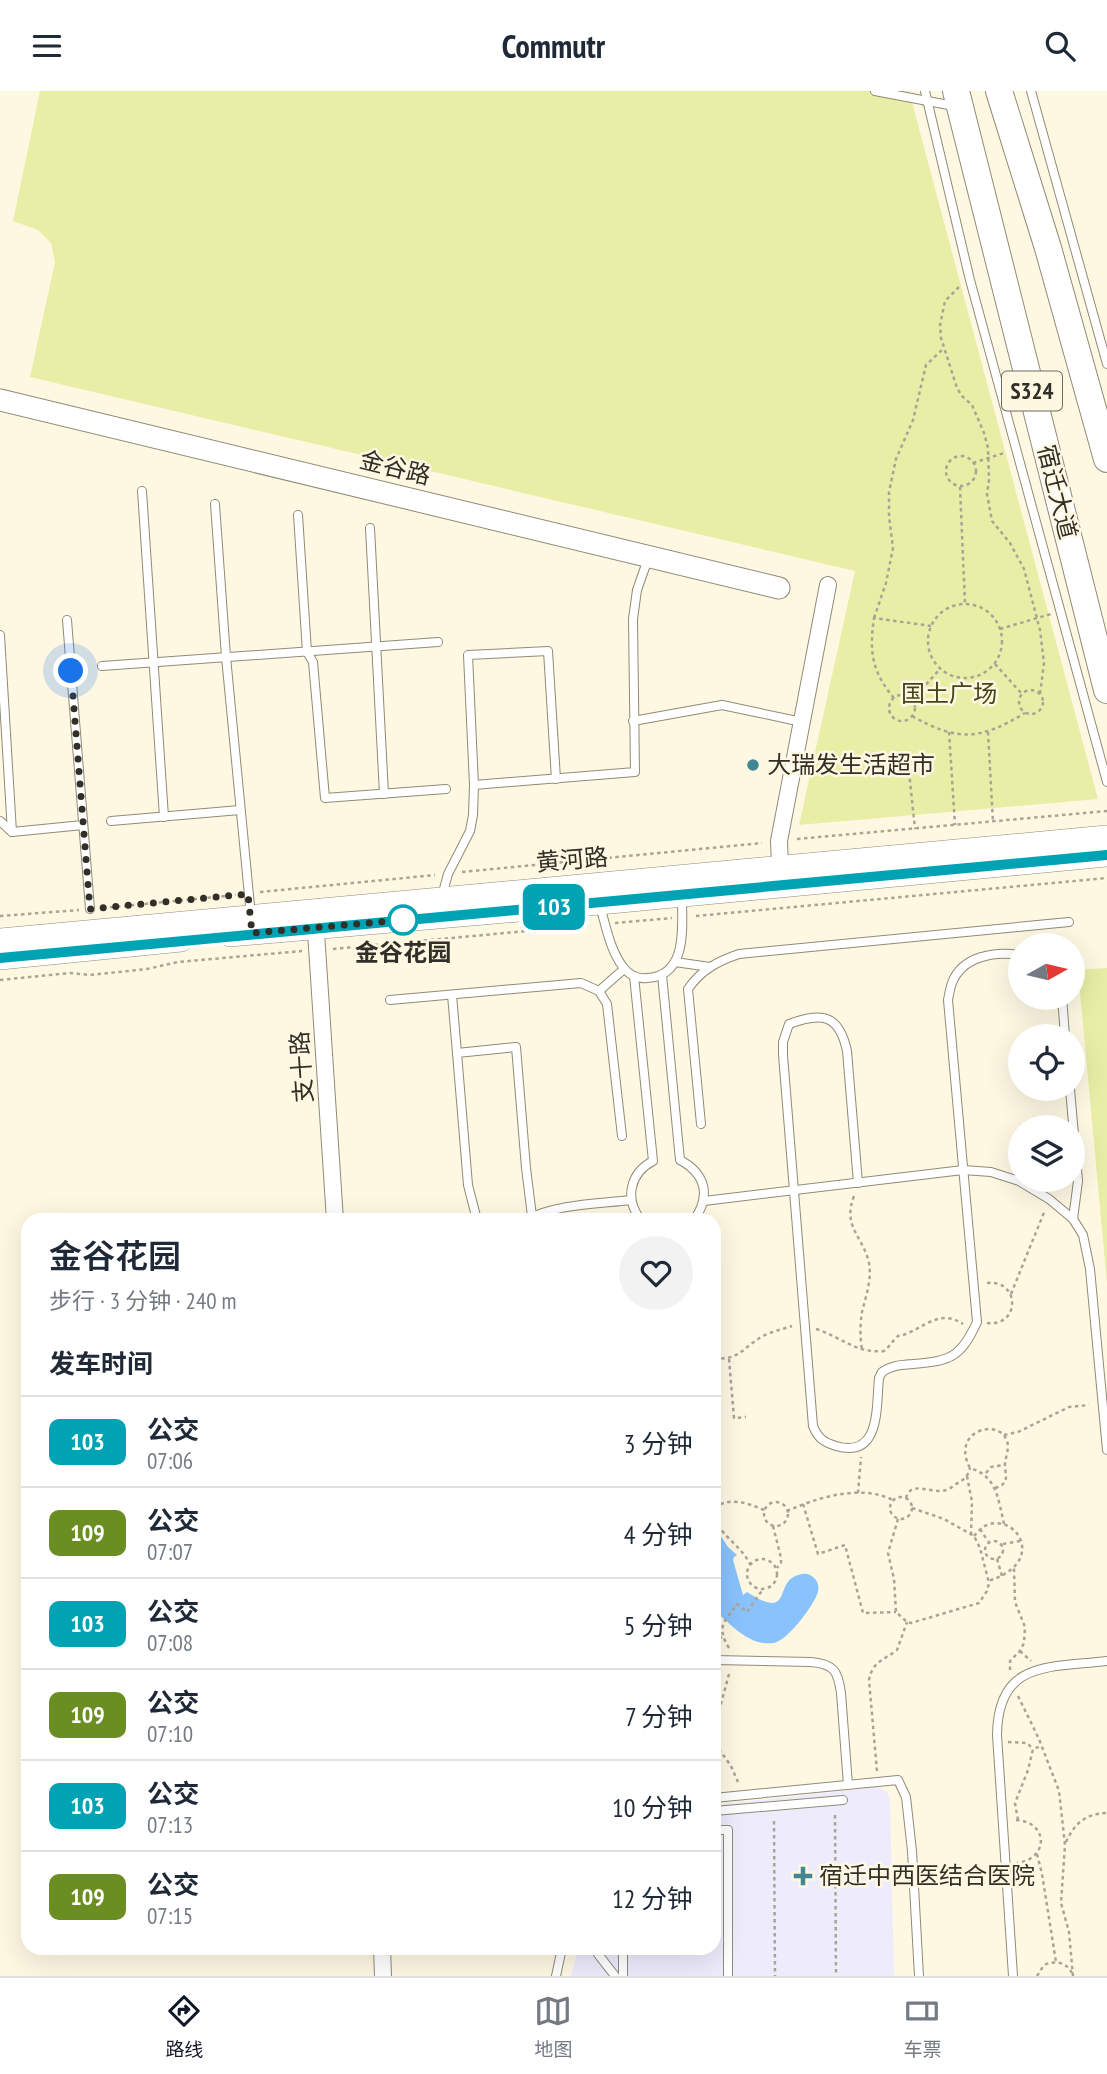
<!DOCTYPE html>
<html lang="zh">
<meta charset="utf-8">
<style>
body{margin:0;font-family:"PT Sans Narrow","Noto Sans SC",sans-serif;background:#f2f2f3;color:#1f2937;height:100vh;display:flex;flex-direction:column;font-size:26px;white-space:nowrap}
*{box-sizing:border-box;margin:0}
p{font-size:23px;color:#747a83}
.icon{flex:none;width:38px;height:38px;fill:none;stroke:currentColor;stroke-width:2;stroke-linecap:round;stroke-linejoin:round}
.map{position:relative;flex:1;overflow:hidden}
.sheet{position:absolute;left:21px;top:1122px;width:700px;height:742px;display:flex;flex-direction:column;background:#fff;border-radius:21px;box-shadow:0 7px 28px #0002}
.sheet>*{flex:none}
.badge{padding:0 14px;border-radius:10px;font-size:24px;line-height:46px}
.needle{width:46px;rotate:82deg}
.controls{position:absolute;left:1008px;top:842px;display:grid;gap:14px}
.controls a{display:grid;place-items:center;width:77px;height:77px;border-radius:50%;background:#fff;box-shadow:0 7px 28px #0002;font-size:35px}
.you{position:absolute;width:35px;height:35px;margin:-18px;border:5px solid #fff;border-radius:50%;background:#1a73e8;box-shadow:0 0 0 10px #1a73e833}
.map>.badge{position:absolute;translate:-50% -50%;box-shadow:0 0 0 4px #fff}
h2{padding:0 28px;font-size:26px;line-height:63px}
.round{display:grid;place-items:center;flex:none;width:74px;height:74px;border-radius:37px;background:#f2f2f3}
.overview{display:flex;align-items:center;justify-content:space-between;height:119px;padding:0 28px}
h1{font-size:33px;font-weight:600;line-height:52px}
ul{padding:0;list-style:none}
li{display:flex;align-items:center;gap:21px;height:91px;padding:0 28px;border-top:2px solid #e0e1e3}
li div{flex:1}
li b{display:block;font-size:26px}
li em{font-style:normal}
li .badge{min-width:77px;font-weight:700;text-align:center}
header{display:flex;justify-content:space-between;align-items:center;height:91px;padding:0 28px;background:#fff;font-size:32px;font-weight:600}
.tab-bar{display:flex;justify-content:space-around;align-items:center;height:98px;border-top:2px solid #e0e1e3;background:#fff;font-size:19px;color:#747a83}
.tab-bar a{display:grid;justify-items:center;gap:4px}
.tab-bar .current{color:#111827}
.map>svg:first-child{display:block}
.medical{fill:#eeebfd}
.green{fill:#e9eea6}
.water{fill:#89c2fc}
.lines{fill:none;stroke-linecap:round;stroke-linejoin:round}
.service-casing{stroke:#908a77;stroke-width:10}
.minor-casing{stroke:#908a77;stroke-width:18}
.tertiary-casing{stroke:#908a77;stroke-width:23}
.secondary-casing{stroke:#908a77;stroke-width:24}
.primary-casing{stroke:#908a77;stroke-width:28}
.path{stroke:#a9a495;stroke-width:2.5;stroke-dasharray:3.5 3.5;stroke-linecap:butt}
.service{stroke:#fff;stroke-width:8}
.minor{stroke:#fff;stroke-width:16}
.tertiary{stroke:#fff;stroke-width:21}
.secondary{stroke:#fff;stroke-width:23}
.primary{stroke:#fff;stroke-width:26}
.line-casing{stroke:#fff;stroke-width:16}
.line{stroke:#00a3b4;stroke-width:10}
.walk{stroke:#312f27;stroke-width:7;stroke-dasharray:0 12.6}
.poi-dot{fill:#418692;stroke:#fef8e3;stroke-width:2.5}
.stop-dot{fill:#fff;stroke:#00a3b4;stroke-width:3.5}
.labels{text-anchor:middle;stroke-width:5;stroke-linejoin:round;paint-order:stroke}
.shield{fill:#fef8e3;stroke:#6e6b5f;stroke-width:2}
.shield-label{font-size:23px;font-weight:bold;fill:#312f27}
.street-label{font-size:24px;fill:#312f27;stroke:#fef8e3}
.park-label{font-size:24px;fill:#43451a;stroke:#fef8e3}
.poi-label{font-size:24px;fill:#312f27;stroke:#fef8e3;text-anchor:start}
.stop-label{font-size:24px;font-weight:bold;fill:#312f27;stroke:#fef8e3}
</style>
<header><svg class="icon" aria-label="menu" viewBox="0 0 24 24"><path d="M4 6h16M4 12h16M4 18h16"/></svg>Commutr<svg class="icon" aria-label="search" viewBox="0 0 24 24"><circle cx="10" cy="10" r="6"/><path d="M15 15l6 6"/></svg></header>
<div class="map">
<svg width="1107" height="1885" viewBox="0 0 1107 1885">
<rect width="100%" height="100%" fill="#fef8e3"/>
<polygon class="medical" points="878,1696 886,1700 890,1707 894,1885 571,1885 578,1857 714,1857 714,1714"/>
<g class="green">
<polygon points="40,0 909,0 1098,708 799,734 855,480 30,286 55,171 51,152 38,139 13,130"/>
<polygon points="1107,877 1107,1193 1078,879"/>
</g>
<path class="water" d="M 714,1435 L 728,1456 L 737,1464 L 734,1466 L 733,1469 L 743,1504 L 747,1501 C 794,1531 773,1491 798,1484 C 805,1482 808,1482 813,1486 C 818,1490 819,1495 818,1501 C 814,1514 787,1551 773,1552 C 748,1555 731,1533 714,1519 Z"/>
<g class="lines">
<defs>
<g id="service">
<polyline points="875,0 954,15"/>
<polyline points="925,0 970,189 1107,691"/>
<polyline points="1031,0 1107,273"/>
<polyline points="142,400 164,726"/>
<polyline points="215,413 226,566 251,825"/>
<polyline points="298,424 307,561 313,571 325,707 446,698"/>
<polyline points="370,437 384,703"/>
<polyline points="67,529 90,818"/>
<polyline points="0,544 12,741"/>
<polyline points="102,575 438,551"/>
<polyline points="633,630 722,614 802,631"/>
<polyline points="474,694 635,681 633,528 637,499 648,468"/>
<polyline points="0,730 12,741 83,734"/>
<polyline points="111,730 240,719"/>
<polyline points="442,805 448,783 470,740 473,724 474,694 468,564 548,560 556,688"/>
<path d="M 600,815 C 606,835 610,859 623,876 C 629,884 638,888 647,887 C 688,885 682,836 682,807"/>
<polyline points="675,871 710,876"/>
<path d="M 662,884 L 680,1069 C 706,1083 711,1105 694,1129"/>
<path d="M 634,885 L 653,1070 C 630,1082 624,1108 641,1129"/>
<polyline points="599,900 624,878"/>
<polyline points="452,904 457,962"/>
<polyline points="1062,906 1065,945"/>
<polyline points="390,909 581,892 599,900 607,913 622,1045"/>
<polyline points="1070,998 1078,1090 1073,1128"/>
<path d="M 701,1033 L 688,898 C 701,879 718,870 739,863 L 1069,831"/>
<path d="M 858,1092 L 847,960 C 839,923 822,921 789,933 L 783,951 L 783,964 L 813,1335 C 818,1347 823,1351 836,1355 C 881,1368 876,1316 879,1287 L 882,1281 C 892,1274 902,1274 913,1273 C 951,1270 961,1266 977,1231 L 948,909 C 949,904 950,897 952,892 C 962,865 995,860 1020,864"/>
<polyline points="704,1110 963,1079 991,1081 1019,1090 1049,1108 1073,1128 1083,1144 1090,1178 1107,1359"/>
<polyline points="477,1129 468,1094 457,962 516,956 526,1077 532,1125"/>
<path d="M 526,1129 C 555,1113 598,1113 631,1109"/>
<path d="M 714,1569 L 811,1571 C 834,1573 838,1580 841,1602 L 848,1694"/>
<polyline points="714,1707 898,1689 906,1706 912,1760 919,1885"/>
<polyline points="714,1720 843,1709"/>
<polyline points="714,1739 728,1739 728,1885"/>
<polyline points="600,1857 598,1863 615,1885"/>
<polyline points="556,1885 562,1857"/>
<polyline points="623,1885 623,1857"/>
<path d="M 1013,1885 L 997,1644 C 998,1569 1049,1577 1107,1570"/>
</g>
<g id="minor">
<polyline points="780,776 779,750 828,494"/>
<polyline points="315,826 335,1129"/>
<polyline points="382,1857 383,1885"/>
</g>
<polyline id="tertiary" points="0,309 779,497"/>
<g id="secondary">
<polyline points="230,844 599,812 1107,764"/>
<polyline points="0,849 1107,746"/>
<polyline points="0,867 181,849"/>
</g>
<g id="primary">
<polyline points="956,0 1107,599"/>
<polyline points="999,0 1048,157 1107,368"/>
</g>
</defs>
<use href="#service" class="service-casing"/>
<use href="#minor" class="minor-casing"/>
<use href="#tertiary" class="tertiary-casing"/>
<use href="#secondary" class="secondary-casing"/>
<use href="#primary" class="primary-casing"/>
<g class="path">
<polyline points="959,196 945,210 940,234 941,247 957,297 962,305 972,314 984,342 988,357 989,389 987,403 992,430 1010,452 1024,478 1040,539 1044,572 1040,603"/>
<circle cx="961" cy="380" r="15"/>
<polyline points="973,372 1004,362"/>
<polyline points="960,396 965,513"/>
<circle cx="965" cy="550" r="37"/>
<polyline points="874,527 886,492 893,457 889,425 889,401 896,368 913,329 926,274 944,257"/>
<polyline points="1000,538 1051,523"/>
<polyline points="995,573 1022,603"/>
<circle cx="1031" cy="611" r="12"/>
<circle cx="902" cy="617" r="13"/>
<path d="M 894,607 C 872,581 869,561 874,527 L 931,535"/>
<polyline points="912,609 940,578"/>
<path d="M 912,625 C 958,651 980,649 1025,622"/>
<polyline points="949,641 955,734"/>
<polyline points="988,641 993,731"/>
<polyline points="909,681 915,738"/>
<polyline points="797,748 1107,720"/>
<polyline points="462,781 762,752"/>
<polyline points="260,801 435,784"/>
<polyline points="103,817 236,804"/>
<polyline points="0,825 79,819"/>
<polyline points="696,825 1107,787"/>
<polyline points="615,832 672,827"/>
<polyline points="333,858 591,834"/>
<polyline points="0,889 70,882 90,884 147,878 178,871 302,860"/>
<path d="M 854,1105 C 842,1136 863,1145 869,1172 C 872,1188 866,1205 862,1221 C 860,1233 860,1247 862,1259"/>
<path d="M 987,1192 C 1020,1188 1021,1236 987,1232"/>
<polyline points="1011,1203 1045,1119"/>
<path d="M 816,1238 C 841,1246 857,1263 884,1260 C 889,1256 892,1251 896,1247 C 899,1243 901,1245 906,1243 C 926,1235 940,1218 963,1233"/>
<path d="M 714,1267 C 741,1270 743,1255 765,1244 C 774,1240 783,1238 792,1235"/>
<polyline points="729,1268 734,1327 746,1326"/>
<polyline points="1004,1344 1018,1341 1069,1316 1089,1314"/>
<polyline points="986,1382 991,1376 1004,1374"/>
<polyline points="967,1385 972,1411 971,1443"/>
<path d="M 995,1397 C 1007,1393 1007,1389 1005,1377 C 1004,1368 1010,1359 1007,1350 C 999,1326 950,1340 970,1377 C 997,1385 998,1408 1004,1433"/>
<polyline points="858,1402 861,1366"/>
<circle cx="901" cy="1417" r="11"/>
<path d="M 906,1407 C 911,1388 932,1404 946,1399 C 950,1398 953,1395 956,1393 C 963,1389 968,1386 970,1377"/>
<circle cx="776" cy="1423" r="12"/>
<polyline points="803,1413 818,1463 845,1454 863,1522 896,1521"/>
<path d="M 714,1416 C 732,1406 747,1412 764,1419"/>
<path d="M 787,1420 C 819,1406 860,1393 893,1409"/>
<path d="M 714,1428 C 723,1446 741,1455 750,1473"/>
<polyline points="898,1428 888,1462 894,1488 896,1521 907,1531 911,1532 979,1512 987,1500 989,1492 980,1457 974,1445 944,1428 912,1417"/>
<polyline points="773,1435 781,1467 781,1472 777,1477"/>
<polyline points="980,1438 988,1450"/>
<path d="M 974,1445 C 978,1441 981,1436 987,1434 C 1017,1422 1048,1472 988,1490"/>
<circle cx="994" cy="1459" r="9"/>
<polyline points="1003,1453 1020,1450"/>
<circle cx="762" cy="1483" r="15"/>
<polyline points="997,1468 1002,1485"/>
<polyline points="714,1548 719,1548 722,1546"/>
<path d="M 729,1557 C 716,1536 724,1531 737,1513 L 747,1521 L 763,1498"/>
<polyline points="1020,1560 1031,1570"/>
<polyline points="1010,1579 1010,1570 1020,1560 1024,1552 1025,1536 1015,1511 1014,1477"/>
<polyline points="729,1583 716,1631 716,1647 719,1658 731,1675 738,1691"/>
<polyline points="1018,1605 1039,1648 1059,1700 1065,1754 1061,1812 1069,1841 1073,1885"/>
<polyline points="1008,1651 1027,1652 1033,1658"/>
<path d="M 877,1680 L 869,1589 C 872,1571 884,1569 897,1559 L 907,1531"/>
<polyline points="835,1724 836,1885"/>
<path d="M 1016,1729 C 1049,1731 1049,1768 1017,1772"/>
<polyline points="1018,1729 1015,1712 1028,1679 1033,1658 1041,1655"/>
<polyline points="774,1730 775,1885"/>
<path d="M 1066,1751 C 1075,1732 1085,1723 1107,1722"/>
<polyline points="1037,1763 1042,1783 1056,1871"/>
<path d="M 1037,1885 L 1044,1874 C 1055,1869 1066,1871 1072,1882"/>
</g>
<use href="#service" class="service"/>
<use href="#minor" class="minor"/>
<use href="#tertiary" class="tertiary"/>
<use href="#secondary" class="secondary"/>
<use href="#primary" class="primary"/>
</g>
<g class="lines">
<defs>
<polyline id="line" points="0,867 1107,764"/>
</defs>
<use href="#line" class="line-casing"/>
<use href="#line" class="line"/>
<polyline class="walk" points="71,580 90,818 248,803 252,842 403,829"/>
</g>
<g class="poi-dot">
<circle cx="753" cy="674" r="7"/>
<path d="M799.5 1774.5h7v7h7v7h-7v7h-7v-7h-7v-7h7z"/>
</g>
<circle class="stop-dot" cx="403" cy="829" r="14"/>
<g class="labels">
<rect class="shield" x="1002" y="280.5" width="60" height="39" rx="5"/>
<g class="shield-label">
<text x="1032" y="308">S324</text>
</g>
<g class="street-label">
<text transform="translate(395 377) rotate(14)" y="8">金谷路</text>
<text transform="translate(1057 401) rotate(76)" y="8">宿迁大道</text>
<text transform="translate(572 769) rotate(-5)" y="8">黄河路</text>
<text transform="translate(302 976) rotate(-94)" y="8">支十路</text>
</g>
<g class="park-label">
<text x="949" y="611">国土广场</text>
</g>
<g class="poi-label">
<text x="767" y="682">大瑞发生活超市</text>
<text x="819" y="1793">宿迁中西医结合医院</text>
</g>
<g class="stop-label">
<text x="403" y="870">金谷花园</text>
</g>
</g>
</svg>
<div class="controls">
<a><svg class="needle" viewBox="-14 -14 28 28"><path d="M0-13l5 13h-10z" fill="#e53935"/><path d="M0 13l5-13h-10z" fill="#747a83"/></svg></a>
<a><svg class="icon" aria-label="locate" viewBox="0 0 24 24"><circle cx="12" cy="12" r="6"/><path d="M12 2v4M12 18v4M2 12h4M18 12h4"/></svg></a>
<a><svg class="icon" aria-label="layers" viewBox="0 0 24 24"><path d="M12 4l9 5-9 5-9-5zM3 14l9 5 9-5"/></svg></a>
</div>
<div class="you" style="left:71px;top:580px"></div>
<b class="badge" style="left:554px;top:816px;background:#00a3b4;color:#fff">103</b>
<section class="sheet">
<div class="overview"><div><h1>金谷花园</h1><p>步行 · 3 分钟 · 240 m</p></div><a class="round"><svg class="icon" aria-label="heart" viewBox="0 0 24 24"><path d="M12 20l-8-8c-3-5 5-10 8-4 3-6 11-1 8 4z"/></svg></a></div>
<h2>发车时间</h2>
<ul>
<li><span class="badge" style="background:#00a3b4;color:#fff">103</span><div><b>公交</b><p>07:06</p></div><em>3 分钟</em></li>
<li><span class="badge" style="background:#6b8e23;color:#fff">109</span><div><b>公交</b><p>07:07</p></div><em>4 分钟</em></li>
<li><span class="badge" style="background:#00a3b4;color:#fff">103</span><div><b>公交</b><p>07:08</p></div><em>5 分钟</em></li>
<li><span class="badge" style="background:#6b8e23;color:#fff">109</span><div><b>公交</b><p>07:10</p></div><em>7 分钟</em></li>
<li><span class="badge" style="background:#00a3b4;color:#fff">103</span><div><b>公交</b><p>07:13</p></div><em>10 分钟</em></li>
<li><span class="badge" style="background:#6b8e23;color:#fff">109</span><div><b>公交</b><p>07:15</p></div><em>12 分钟</em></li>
</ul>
</section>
</div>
<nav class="tab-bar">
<a class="current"><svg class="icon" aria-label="directions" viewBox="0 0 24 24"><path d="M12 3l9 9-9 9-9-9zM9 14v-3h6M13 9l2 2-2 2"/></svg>路线</a>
<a><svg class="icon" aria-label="map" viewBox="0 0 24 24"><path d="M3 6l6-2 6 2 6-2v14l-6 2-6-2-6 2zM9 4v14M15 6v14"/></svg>地图</a>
<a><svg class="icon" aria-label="tickets" viewBox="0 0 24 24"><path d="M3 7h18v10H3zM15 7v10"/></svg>车票</a>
</nav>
